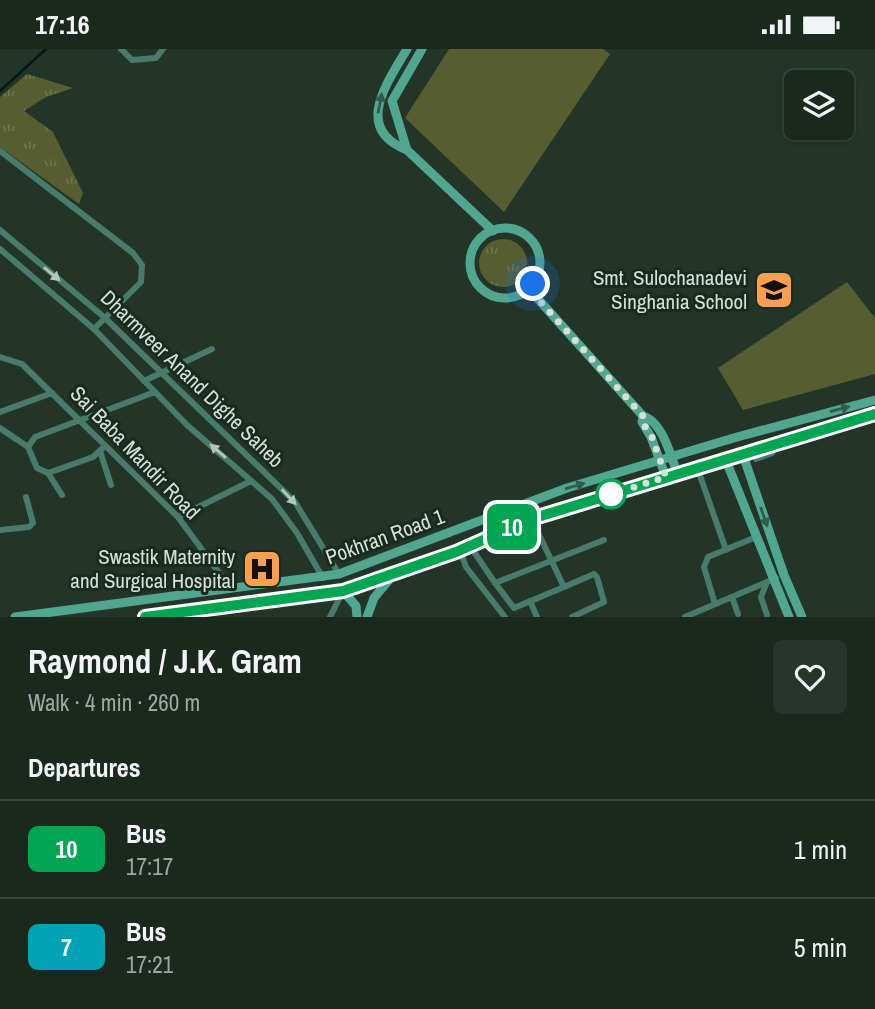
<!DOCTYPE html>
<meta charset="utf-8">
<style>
body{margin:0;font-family:"Archivo Narrow",sans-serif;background:#27342b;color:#f1f3f6;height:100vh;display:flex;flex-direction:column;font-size:26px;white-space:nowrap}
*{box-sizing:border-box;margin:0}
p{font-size:23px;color:#9fa6a4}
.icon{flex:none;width:38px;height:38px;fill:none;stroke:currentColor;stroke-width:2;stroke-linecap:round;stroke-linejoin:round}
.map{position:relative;height:568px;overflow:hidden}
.details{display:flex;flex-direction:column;background:#1a281e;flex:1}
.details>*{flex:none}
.badge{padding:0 14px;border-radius:10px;font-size:24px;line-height:46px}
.tools{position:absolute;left:784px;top:21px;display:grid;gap:14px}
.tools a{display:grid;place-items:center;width:70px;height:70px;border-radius:10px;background:#1a281e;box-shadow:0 2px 5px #0004,0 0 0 2px #38443c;font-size:35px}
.you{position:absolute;width:35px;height:35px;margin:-18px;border:5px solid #fff;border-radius:50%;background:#1a73e8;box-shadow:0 0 0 10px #1a73e833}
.map>.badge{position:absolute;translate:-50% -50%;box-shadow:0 0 0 4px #fff}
h2{padding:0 28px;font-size:26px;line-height:63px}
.round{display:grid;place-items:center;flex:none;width:74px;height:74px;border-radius:10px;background:#27342b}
.overview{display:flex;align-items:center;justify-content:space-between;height:119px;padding:0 28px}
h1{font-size:33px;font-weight:700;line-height:52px}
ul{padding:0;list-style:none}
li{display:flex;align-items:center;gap:21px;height:98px;padding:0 28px;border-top:2px solid #38443c}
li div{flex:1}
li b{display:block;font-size:26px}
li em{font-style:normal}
li .badge{min-width:77px;font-weight:700;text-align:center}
.status{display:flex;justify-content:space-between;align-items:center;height:49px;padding:0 35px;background:#1a281e;direction:ltr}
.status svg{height:19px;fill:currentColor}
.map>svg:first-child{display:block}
.grass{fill:url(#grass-tufts)}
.green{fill:#565d31}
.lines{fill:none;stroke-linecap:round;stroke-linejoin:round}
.stream{stroke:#041a19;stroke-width:2.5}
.street{stroke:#497b6d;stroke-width:6}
.secondary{stroke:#51a68f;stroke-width:9}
.oneway{fill:#2f5c4c}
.oneway2{fill:#b2c7bd}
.line-casing{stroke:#fff;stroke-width:16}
.line{stroke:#00a651;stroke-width:10}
.walk{stroke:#d5e0d8;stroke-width:7;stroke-dasharray:0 12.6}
.stop-dot{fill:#fff;stroke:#00a651;stroke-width:3.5}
.labels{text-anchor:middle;stroke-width:6;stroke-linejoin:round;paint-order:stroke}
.poi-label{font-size:21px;fill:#d5e0d8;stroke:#182b1f;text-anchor:end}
.street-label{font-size:21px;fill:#d5e0d8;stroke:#182b1f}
</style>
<div class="status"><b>17:16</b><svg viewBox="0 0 49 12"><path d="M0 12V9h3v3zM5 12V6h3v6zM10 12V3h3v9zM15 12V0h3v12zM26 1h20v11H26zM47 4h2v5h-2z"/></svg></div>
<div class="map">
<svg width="875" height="568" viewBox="0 0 875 568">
<defs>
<pattern id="grass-tufts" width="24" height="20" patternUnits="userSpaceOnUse" patternTransform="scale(1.75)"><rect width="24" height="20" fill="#565d31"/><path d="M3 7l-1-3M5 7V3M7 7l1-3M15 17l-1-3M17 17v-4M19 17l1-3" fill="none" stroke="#6d744e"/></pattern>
</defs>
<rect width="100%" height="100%" fill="#223528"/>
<g class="grass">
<polygon points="27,25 73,39 46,48 24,62 53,83 83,144 79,155 0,98 0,48"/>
<circle cx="503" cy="214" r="24"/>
</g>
<g class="green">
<polygon points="449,0 603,0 610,5 504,163 405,69"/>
<polygon points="847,233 875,269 875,325 743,361 718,319"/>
</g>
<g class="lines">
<polyline class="stream" points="0,42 46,0"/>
<g class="street">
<polyline points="121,0 132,11 156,9 163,0"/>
<polyline points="0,102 133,204 142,216 141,233 94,280"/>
<polyline points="0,181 104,268 295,453 339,525"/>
<polyline points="0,200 94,280 187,376 272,450 297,484 323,529"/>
<polyline points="0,308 22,315 178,468 231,540"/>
<polyline points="144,332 212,300"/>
<polyline points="0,363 52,344"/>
<polyline points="0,379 28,398"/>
<polyline points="105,397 93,408 48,424 37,419 28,398 35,388 155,343"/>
<polyline points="100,402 111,436"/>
<polyline points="756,410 772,404"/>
<polyline points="697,418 726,501"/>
<polyline points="48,424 62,446"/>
<polyline points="524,454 564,538 594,525 597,528 604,553 572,568"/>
<polyline points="178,468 251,432"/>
<polyline points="0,481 29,478 33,474 26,448"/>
<polyline points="470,497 495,534"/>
<polyline points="460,502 466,518 505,568"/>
<polyline points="564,538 514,559 495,534 604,491"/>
<polyline points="732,548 738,565"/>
<polyline points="530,552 537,568"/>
<polyline points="715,555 704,518 708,508 756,488"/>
<polyline points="767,566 761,548 767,533"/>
<polyline points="330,568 343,542"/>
<polyline points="685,568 776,529"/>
</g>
<g class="secondary">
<path d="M 407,0 C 387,34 353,80 407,101 L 493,182"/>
<polyline points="407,101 392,52 422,0"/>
<circle cx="505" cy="214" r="35"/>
<path d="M 529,240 L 643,367 C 662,372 671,407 677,424"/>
<polyline points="643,367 642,373 651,388 666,428"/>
<polyline points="742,403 784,526 802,568"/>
<polyline points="725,409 789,568"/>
<polyline points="343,542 356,557 357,568"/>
<polyline points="15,568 339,525 567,439 737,388 875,351"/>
<polyline points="144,568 343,542 460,502 531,470 875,365"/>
<polyline points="367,568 374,549 393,526"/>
</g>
</g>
<defs><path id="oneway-solid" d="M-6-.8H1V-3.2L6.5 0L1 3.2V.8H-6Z" transform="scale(1.75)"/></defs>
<g class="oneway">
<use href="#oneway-solid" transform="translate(380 54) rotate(-79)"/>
<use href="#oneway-solid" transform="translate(840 360) rotate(-15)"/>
<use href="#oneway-solid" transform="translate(575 437) rotate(-16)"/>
<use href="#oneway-solid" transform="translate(764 468) rotate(71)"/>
</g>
<g class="oneway2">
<use href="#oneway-solid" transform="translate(52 225) rotate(40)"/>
<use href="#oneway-solid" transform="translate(218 402) rotate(-139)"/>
<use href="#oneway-solid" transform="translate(289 448) rotate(47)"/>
</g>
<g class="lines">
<defs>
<polyline id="line" points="145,568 343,542 456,503 531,470 875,365"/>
</defs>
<use href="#line" class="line-casing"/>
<use href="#line" class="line"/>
<polyline class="walk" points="533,235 529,240 643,367 642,373 652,388 666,428 603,448 611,445"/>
</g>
<defs>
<symbol id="school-square" viewBox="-11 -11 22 22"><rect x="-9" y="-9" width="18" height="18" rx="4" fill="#fa9f4f" stroke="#182b1f"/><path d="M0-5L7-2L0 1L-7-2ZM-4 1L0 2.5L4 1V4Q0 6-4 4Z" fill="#111"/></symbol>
<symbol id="hospital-square" viewBox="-11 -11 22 22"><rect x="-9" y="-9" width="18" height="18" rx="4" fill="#fa9f4f" stroke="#182b1f"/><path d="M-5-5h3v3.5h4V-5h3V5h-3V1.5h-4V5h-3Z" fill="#111"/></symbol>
</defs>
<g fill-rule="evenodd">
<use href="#school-square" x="752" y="219" width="44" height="44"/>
<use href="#hospital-square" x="240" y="498" width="44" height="44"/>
</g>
<circle class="stop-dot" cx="611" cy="445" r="14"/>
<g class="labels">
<g class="poi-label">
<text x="747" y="236">Smt. Sulochanadevi<tspan x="747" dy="24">Singhania School</tspan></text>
<text x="235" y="515">Swastik Maternity<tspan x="235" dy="24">and Surgical Hospital</tspan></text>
</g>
<g class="street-label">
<text transform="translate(192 330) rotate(44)" y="7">Dharmveer Anand Dighe Saheb</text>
<text transform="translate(135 404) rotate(46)" y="7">Sai Baba Mandir Road</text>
<text transform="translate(385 488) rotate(-20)" y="7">Pokhran Road 1</text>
</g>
</g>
</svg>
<div class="tools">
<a><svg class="icon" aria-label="layers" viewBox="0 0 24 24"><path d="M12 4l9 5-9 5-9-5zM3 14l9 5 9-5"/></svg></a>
</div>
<div class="you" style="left:533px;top:235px"></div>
<b class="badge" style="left:512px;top:478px;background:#00a651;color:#fff">10</b>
</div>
<section class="details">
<div class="overview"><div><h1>Raymond / J.K. Gram</h1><p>Walk · 4 min · 260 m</p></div><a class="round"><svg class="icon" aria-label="heart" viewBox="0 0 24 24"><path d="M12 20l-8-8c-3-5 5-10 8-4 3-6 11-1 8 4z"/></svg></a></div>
<h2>Departures</h2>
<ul>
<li><span class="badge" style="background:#00a651;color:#fff">10</span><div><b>Bus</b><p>17:17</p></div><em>1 min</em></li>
<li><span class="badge" style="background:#00a3b4;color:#fff">7</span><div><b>Bus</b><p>17:21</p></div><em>5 min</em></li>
</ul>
</section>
